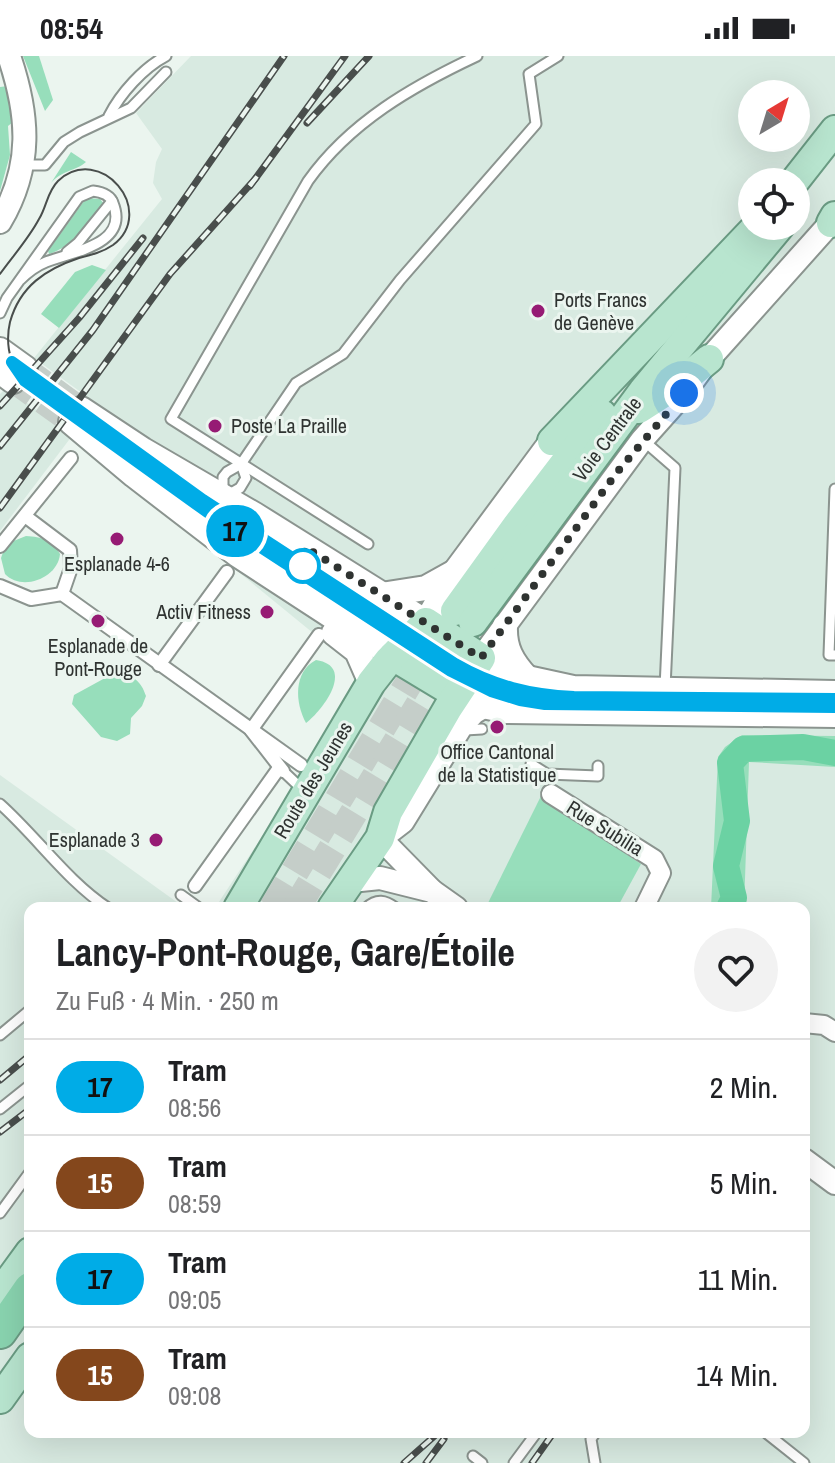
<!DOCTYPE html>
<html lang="de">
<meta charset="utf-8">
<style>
body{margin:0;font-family:"Archivo Narrow",sans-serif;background:#f2f2f2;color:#202124;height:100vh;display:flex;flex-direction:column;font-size:30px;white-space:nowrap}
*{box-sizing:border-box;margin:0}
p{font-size:26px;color:#757577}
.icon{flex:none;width:44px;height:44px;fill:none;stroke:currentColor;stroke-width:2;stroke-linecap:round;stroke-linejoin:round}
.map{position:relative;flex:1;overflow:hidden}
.panel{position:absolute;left:24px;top:846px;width:786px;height:536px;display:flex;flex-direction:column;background:#fff;border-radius:16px;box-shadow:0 8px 32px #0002}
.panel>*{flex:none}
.badge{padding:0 16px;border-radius:26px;font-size:28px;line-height:52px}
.needle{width:52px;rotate:38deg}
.fabs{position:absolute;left:738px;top:24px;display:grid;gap:16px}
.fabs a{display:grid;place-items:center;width:72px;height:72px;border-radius:50%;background:#fff;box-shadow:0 8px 32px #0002;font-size:40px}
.you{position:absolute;width:40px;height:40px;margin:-20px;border:6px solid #fff;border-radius:50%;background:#1a73e8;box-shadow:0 0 0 12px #1a73e833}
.map>.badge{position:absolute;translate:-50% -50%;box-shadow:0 0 0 4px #fff}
.round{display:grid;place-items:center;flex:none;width:84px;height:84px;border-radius:42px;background:#f2f2f2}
.summary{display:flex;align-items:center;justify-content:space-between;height:136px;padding:0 32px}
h1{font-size:38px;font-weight:800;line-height:60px}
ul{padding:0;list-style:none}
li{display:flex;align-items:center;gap:24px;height:96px;padding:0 32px;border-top:2px solid #e0e0e0}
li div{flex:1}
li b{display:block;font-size:30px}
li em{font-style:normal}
li .badge{min-width:88px;font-weight:700;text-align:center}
.status{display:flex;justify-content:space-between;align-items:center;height:56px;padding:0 40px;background:#fff;direction:ltr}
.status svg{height:22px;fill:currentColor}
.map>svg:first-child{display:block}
.built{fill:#d8eae1;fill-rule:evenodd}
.green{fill:#97debb}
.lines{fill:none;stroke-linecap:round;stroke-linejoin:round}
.river{stroke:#6bd2a3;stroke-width:26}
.secondary-tunnel{stroke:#c5cec9;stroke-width:24;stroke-dasharray:24 12;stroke-linecap:butt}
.primary-tunnel{stroke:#c5cec9;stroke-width:28;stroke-dasharray:28 14;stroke-linecap:butt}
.service-casing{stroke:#8b948f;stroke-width:13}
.pedestrian-casing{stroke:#8b948f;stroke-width:16}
.minor-casing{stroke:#8b948f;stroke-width:22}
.tertiary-casing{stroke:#8b948f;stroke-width:26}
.secondary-casing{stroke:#8b948f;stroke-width:28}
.primary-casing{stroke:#6a9b83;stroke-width:32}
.motorway-casing{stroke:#6a9b83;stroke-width:36}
.service{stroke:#fff;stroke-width:9}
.pedestrian{stroke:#fff;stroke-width:12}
.minor{stroke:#fff;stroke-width:18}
.tertiary{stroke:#fff;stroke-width:22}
.secondary{stroke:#fff;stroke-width:24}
.primary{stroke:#b8e5cf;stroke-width:28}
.motorway{stroke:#89d3af;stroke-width:32}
.tram{stroke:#494e4c;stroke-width:2}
.rail-casing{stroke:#494e4c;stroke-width:7}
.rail{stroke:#ebf5ef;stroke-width:4;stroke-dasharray:12;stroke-linecap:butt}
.line-casing{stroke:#fff;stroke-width:18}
.line{stroke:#00ace7;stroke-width:12}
.walk{stroke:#2f3331;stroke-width:8;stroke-dasharray:0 14.4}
.poi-dot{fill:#961b74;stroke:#ebf5ef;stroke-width:3}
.stop-dot{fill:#fff;stroke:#00ace7;stroke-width:4}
.labels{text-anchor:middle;stroke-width:6;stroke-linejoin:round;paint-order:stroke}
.poi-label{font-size:20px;fill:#2f3331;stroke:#ebf5ef}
.street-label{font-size:20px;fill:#2f3331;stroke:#ebf5ef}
</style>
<div class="status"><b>08:54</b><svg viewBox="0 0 49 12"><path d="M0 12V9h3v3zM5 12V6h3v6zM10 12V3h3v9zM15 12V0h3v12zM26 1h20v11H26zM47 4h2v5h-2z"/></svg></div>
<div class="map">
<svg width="835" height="1407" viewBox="0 0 835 1407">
<rect width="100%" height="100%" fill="#ebf5ef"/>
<path class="built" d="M 191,0 L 835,0 L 835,1407 L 0,1407 L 0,719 L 185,852 L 30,852 L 30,1376 L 804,1376 L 804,852 L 215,852 L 289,739 L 362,617 L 72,380 L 0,475 L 0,338 L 6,332 L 72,379 L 97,348 L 34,302 L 162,143 L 153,127 L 156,106 L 162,93 L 136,57 ZM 752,38 L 796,38 L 796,82 L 752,82 ZM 752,126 L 796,126 L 796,170 L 752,170 Z"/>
<g class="green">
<polygon points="23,0 39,0 53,44 45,55"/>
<polygon points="8,30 13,66 8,70 10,99 0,135 0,31"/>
<path d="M 71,96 L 86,106 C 76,115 62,114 51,127 Z"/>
<path d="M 89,142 L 100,143 L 104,148 C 88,166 73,191 49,198 L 48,195 L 84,145 Z"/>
<polygon points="92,209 106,214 59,272 41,258 75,216"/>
<path d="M 26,480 C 42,481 52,484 60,498 C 58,522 22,536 5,518 L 1,502 L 6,488 Z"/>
<path d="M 316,604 C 356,610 323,654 306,667 C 295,647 293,616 316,604 Z"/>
<path d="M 116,616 C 132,619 141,624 146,640 L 142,650 L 131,662 L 130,678 L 117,685 L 101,681 L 72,648 L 74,639 Z"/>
<polygon points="742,679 835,680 835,711 749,706 744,852 711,852 718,701 725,691"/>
<polygon points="541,740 641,808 617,852 492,852 487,849"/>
</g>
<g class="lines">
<polyline class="river" points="729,852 734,842 726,810 737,765 730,707 743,693 803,691 835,697"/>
<g class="secondary-tunnel">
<polyline points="25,312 81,353"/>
<polyline points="13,325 71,366"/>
</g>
<g class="primary-tunnel">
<polyline points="273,852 407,630 455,556"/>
<polyline points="296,852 424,641 473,567"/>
</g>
<defs>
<g id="service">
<path d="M 109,60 C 120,38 143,12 166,0"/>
<polyline points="22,109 45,109 64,86 80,76 131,52 166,16"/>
<polyline points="67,196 78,187 112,145"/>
<path d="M 0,257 L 7,242 L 79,141 L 93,135 C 101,136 110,138 113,147 C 130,189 71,196 46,206 C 36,210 28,216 20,224"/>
<polyline points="644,385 675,412 665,632"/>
<polyline points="835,433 829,599 835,599"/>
<polyline points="226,440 240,432 246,422 241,408"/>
<polyline points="205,471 223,442 223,421 227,416 241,408 296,327 343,298 400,224 536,68 529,18 558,0"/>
<path d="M 368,488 L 171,363 L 308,125 C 350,66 413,30 477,0"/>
<polyline points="465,674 482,673"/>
<polyline points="531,708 547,718 598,720 598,710"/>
<polyline points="283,715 303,734"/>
<path d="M 0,748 C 37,781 67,825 108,852"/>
<polyline points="181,839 199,852"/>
<path d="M 366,852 C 377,842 385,844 396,852"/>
<polyline points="0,979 30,954"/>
<polyline points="0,1053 30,1029"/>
<polyline points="0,1157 30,1116"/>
<polyline points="765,1376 804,1407"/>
<polyline points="473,1400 482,1407"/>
<polyline points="514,1407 537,1376"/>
<polyline points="595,1407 591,1383 596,1376"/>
</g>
<g id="pedestrian">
<polyline points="25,460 70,494 71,512 62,538"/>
<polyline points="0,490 71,402"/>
<polyline points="0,530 31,543 62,538 301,709"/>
<polyline points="159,609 227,516"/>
<polyline points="283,715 251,674 319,579"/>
<polyline points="195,830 279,712"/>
</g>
<g id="minor">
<polyline points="551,738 654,803 661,817 644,852"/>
<polyline points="804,967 824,969 835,976"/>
</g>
<g id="tertiary">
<path d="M 0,166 C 33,110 29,59 9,0"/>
<polyline points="481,602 642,384 684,337 709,303 835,162"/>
<polyline points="380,782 432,835 456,852"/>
<polyline points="351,825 380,822 432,835"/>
<polyline points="804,1104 835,1127"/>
</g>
<g id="secondary">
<polyline points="0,294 25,312"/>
<polyline points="0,315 13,325"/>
<polyline points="81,353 143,394 255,459 426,566 455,516 552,385"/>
<polyline points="71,366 134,419 238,499 393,600"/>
<polyline points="381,539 426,532 453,517"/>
<path d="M 505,570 C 504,592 512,606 527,622"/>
<polyline points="334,577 357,595 371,627"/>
<polyline points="481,602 527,622 573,632 835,637"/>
<polyline points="456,638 483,650 507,655 835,659"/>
<polyline points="380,782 402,765 461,669 473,656 483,650"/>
</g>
<g id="primary">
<polyline points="794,126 835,74"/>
<polyline points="831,167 835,160"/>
<polyline points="639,353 681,326 709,303"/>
<polyline points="552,385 757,170"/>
<polyline points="455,555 517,469 602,358"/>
<polyline points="473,566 643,335 780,170"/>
<polyline points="393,600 456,638"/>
<polyline points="238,852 371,627 389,604 426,566 481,602 448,652 388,756 380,782 332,852"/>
<polyline points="0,1237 30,1196"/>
<polyline points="0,1343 30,1301"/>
</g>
<polyline id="motorway" points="0,1276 30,1233"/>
</defs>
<use href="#service" class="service-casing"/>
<use href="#pedestrian" class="pedestrian-casing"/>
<use href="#minor" class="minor-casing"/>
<use href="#tertiary" class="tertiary-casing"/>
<use href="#secondary" class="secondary-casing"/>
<use href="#primary" class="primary-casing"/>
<use href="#motorway" class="motorway-casing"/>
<use href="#service" class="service"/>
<use href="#pedestrian" class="pedestrian"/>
<use href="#minor" class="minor"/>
<use href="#tertiary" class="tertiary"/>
<use href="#secondary" class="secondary"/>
<use href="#primary" class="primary"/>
<use href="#motorway" class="motorway"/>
<g class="tram">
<path d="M 0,218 C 13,200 29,182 39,163 C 47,150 47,136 58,125 C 100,86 158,155 113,189 C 103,196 91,199 79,202 C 46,213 20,230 10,266 C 6,283 8,304 19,319"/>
<polyline points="75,361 213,460 466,623 520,644 574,649 835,651"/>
</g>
<defs>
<g id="rail">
<polyline points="307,67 369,0"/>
<polyline points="250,130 345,0"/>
<polyline points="0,350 79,262 143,182"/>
<polyline points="0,390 93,274 284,0"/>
<polyline points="0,452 170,218 256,122"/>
<polyline points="0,1024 30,999"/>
<polyline points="0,1076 30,1053"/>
<polyline points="404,1407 439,1376"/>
<polyline points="426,1407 444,1383"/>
<polyline points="532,1407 554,1376"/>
</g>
</defs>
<use href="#rail" class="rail-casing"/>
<use href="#rail" class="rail"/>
</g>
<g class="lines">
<defs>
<path id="line" d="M 835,643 L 574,641 C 530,639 493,630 455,608 L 203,444 L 12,306 L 25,325 L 213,460 L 451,615 L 491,635 L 520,644 L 545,648 L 835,651"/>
</defs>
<use href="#line" class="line-casing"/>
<use href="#line" class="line"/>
<polyline class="walk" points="303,510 305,491 481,602 618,415 684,337"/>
</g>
<g class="poi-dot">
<circle cx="538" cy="255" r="8"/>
<circle cx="215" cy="370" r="8"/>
<circle cx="117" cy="483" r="8"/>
<circle cx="267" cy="556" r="8"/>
<circle cx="98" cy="565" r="8"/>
<circle cx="497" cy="671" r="8"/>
<circle cx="156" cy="784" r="8"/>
</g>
<circle class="stop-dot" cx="303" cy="510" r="16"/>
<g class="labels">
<g class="poi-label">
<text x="554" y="251" text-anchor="start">Ports Francs<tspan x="554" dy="23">de Genève</tspan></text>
<text x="231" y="377" text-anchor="start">Poste La Praille</text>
<text x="117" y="515">Esplanade 4-6</text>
<text x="251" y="563" text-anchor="end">Activ Fitness</text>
<text x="98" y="597">Esplanade de<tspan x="98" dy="23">Pont-Rouge</tspan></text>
<text x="497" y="703">Office Cantonal<tspan x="497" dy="23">de la Statistique</tspan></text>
<text x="140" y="791" text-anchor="end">Esplanade 3</text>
</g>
<g class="street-label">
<text transform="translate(607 383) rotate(-53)" y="7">Voie Centrale</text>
<text transform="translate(313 724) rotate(-59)" y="7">Route des Jeunes</text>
<text transform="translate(605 772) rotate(32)" y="7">Rue Subilia</text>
</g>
</g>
</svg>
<div class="fabs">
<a><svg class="needle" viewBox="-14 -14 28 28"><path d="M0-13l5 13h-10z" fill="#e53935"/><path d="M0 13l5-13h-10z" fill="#757577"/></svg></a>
<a><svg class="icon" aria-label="locate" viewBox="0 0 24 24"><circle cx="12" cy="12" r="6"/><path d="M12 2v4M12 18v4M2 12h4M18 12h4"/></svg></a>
</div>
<div class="you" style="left:684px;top:337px"></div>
<b class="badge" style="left:235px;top:475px;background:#00ace7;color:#111">17</b>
<section class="panel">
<div class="summary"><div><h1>Lancy-Pont-Rouge, Gare/Étoile</h1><p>Zu Fuß · 4 Min. · 250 m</p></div><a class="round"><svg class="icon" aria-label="heart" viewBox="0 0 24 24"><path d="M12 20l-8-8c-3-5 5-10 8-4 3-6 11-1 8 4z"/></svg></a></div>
<ul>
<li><span class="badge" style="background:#00ace7;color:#111">17</span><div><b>Tram</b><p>08:56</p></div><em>2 Min.</em></li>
<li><span class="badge" style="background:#84471c;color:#fff">15</span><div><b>Tram</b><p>08:59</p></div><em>5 Min.</em></li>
<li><span class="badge" style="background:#00ace7;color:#111">17</span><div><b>Tram</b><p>09:05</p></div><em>11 Min.</em></li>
<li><span class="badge" style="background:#84471c;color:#fff">15</span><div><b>Tram</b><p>09:08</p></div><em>14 Min.</em></li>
</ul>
</section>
</div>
